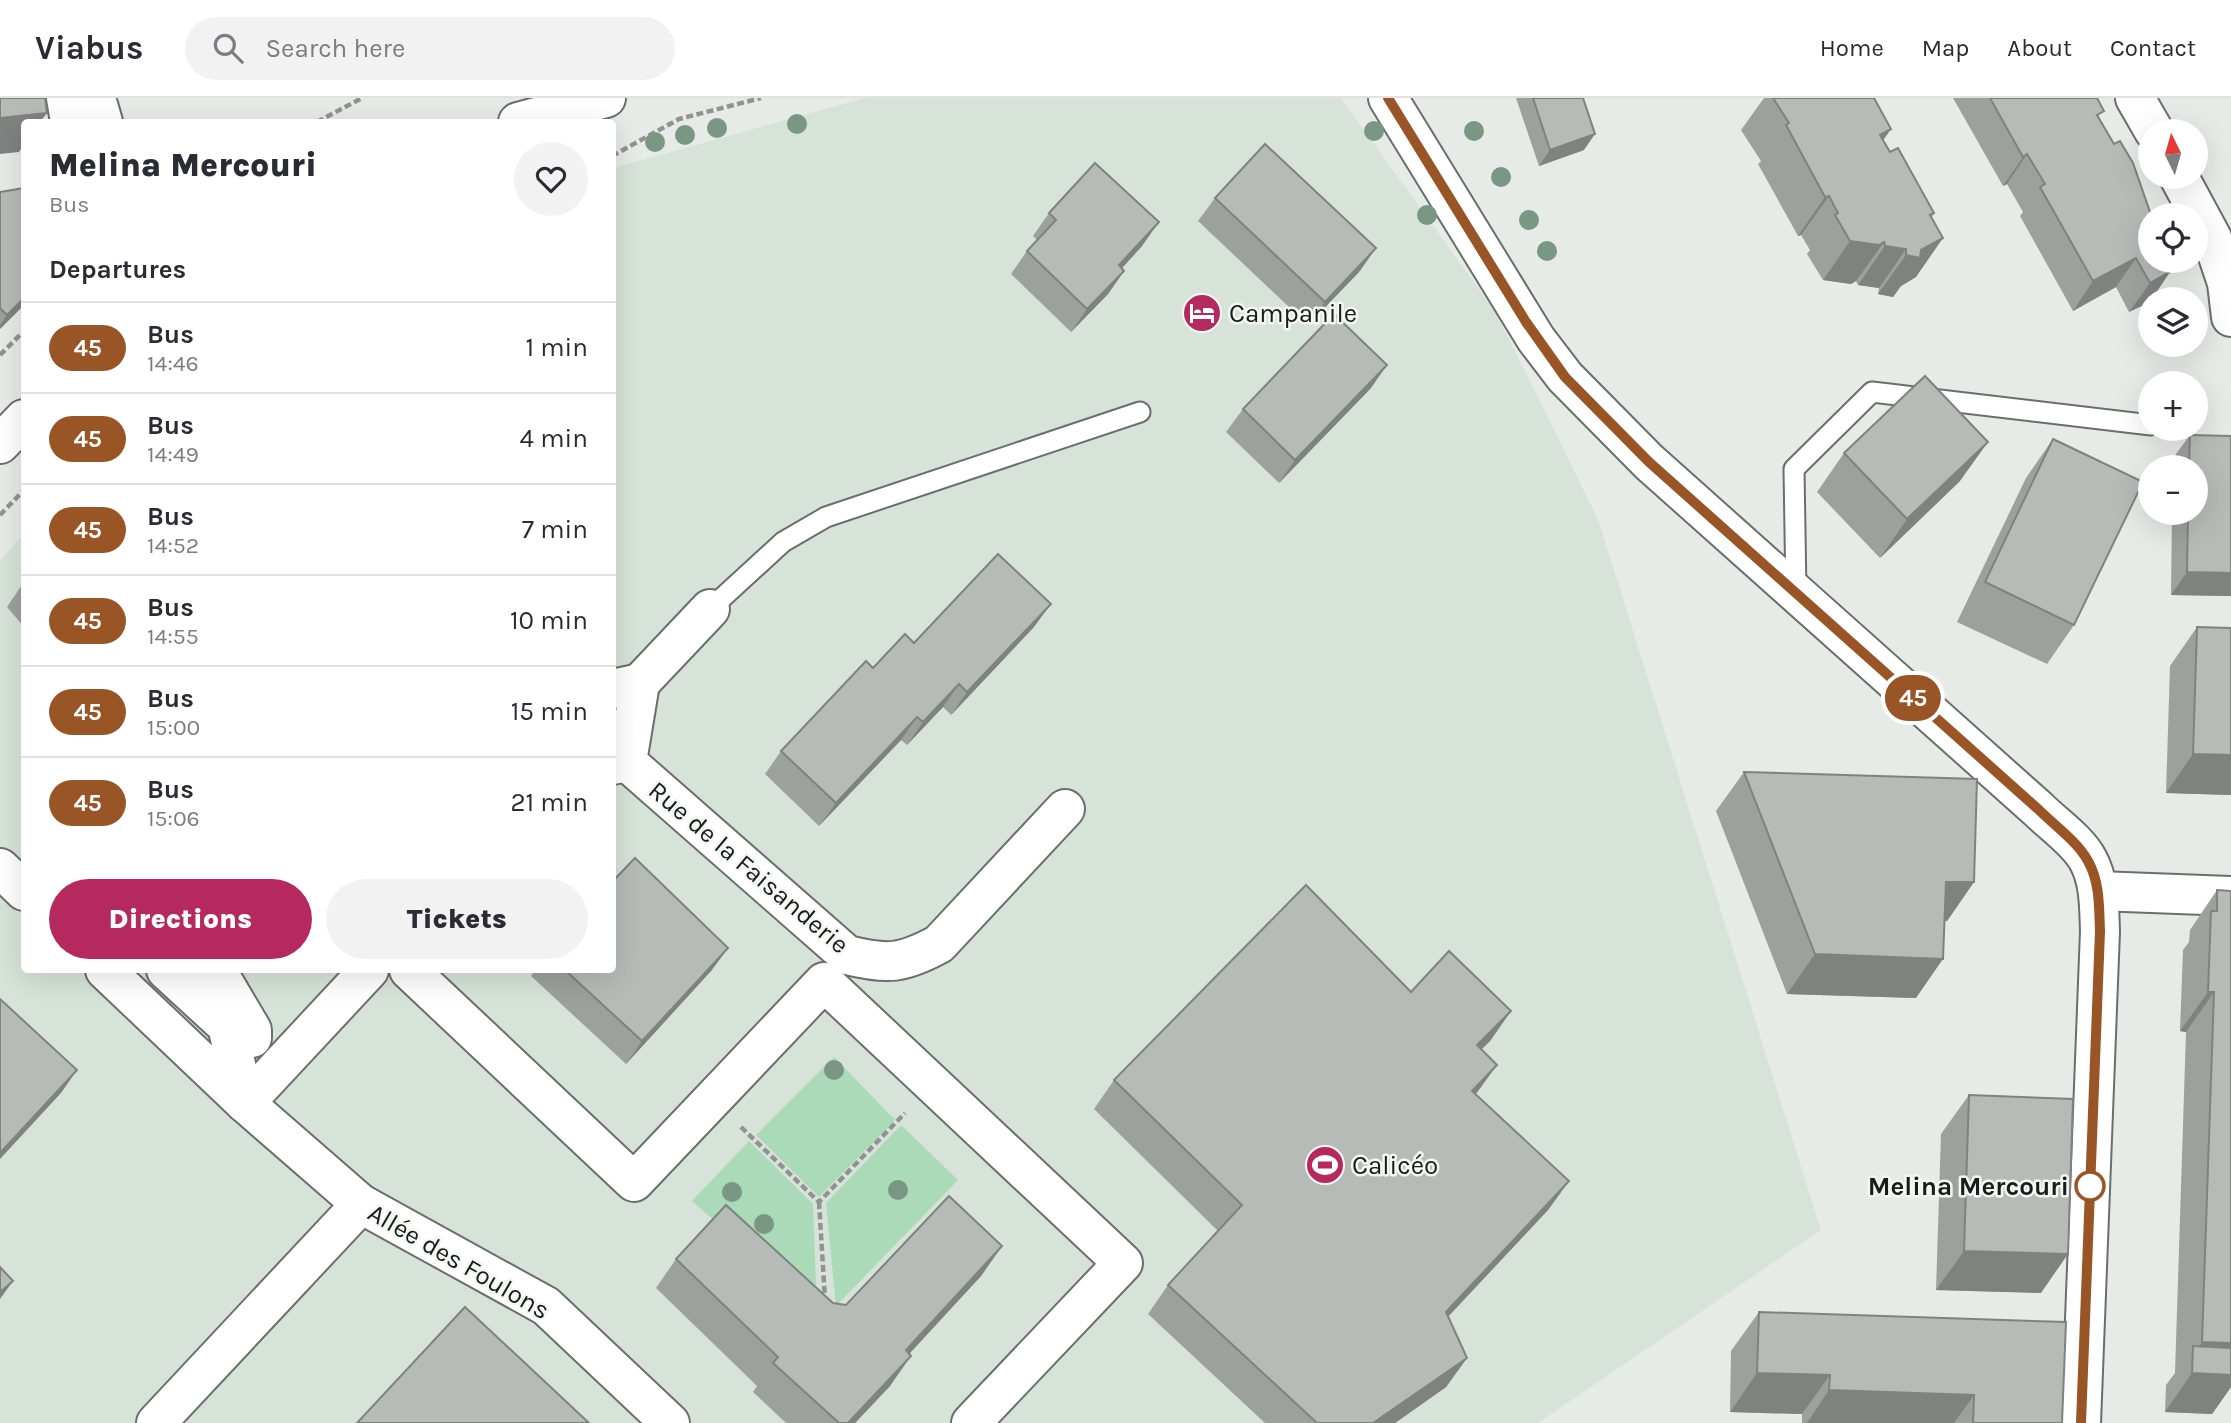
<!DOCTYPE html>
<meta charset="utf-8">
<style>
body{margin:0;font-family:Karla,sans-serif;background:#f2f2f3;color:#2b2b33;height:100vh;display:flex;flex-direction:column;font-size:26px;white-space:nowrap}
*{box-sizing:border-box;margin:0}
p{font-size:23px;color:#7c7c81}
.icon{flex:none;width:38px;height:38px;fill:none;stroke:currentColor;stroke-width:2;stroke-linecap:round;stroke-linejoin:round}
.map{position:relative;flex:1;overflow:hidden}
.panel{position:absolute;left:21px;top:21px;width:595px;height:854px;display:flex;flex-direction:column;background:#fff;border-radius:7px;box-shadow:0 7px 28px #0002}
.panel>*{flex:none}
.badge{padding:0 14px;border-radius:23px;font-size:24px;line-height:46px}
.needle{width:46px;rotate:355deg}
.buttons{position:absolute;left:2138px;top:21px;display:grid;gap:14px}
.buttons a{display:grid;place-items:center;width:70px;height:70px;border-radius:50%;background:#fff;box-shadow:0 7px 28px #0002;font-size:35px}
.map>.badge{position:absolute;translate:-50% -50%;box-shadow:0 0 0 4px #fff}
h2{padding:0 28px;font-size:26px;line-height:63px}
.round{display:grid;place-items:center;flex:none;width:74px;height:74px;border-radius:37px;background:#f2f2f3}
.summary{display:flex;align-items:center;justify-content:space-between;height:119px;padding:0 28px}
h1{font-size:33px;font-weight:800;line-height:52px}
.button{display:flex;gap:14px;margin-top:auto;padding:14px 28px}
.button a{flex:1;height:80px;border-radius:42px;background:#b6295f;color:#fff;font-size:28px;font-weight:800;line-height:80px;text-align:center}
.button a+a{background:#f2f2f3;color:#2b2b33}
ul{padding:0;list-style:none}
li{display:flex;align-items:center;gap:21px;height:91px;padding:0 28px;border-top:2px solid #e1e1e2}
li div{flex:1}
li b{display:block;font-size:26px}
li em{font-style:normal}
li .badge{min-width:77px;font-weight:700;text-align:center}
header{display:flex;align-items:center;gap:42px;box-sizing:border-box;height:98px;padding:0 35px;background:#fff;border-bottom:2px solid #e1e1e2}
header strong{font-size:33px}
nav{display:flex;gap:38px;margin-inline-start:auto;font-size:24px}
.search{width:490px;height:63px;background:#f2f2f3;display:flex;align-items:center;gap:18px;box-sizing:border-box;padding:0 24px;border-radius:38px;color:#7c7c81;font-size:26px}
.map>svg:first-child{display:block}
.built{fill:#d7e3d9}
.green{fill:#aadab7}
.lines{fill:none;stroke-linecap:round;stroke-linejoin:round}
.service-casing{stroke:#6a6f6b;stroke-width:23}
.minor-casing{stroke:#6a6f6b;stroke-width:42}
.secondary-casing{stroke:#6a6f6b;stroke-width:42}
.path{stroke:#909391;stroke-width:4.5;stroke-dasharray:7 3.5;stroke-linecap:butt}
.service{stroke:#fff;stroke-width:19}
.minor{stroke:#fff;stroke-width:38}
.secondary{stroke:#fff;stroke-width:38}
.tree{fill:#799783}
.wall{fill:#9da19d}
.shaded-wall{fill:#7f8380}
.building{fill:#b6bbb7;stroke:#7f8380;stroke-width:2}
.line-casing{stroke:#fff;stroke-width:16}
.line{stroke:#9a5527;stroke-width:10}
.stop-dot{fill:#fff;stroke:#9a5527;stroke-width:3.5}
.labels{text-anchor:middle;stroke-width:5;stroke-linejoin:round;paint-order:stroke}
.poi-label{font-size:26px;fill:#1a1c1b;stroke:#f3f8f4;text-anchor:start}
.street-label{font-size:26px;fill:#1a1c1b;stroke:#f3f8f4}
.stop-label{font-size:26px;font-weight:bold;fill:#1a1c1b;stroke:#f3f8f4;text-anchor:end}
</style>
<header>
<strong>Viabus</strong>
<div class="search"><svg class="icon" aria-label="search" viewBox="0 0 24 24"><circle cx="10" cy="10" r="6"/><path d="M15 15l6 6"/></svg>Search here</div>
<nav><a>Home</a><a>Map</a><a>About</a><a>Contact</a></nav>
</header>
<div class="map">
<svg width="2231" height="1325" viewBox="0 0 2231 1325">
<rect width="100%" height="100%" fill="#e6ebe7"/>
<polygon class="built" points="865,0 1341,0 1496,215 1598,421 1821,1132 1538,1325 0,1325 0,462 24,436 24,872 612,872 613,70"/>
<g class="green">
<polygon points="834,959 895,1022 819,1099 756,1037"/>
<polygon points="901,1027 958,1082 836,1208 826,1105"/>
<polygon points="749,1043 813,1106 817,1213 692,1103"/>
</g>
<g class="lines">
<defs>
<g id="service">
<polyline points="1796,495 1794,371 1872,294 2151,327"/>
<polyline points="710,511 783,444 826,419 1140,314"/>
</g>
<g id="minor">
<polyline points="66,0 70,24"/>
<polyline points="96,0 103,24"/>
<path d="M 1388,0 L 1536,241 L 1565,279 L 1649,364 L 2038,711 C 2054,727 2078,743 2088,762 C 2100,784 2099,810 2100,833 L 2081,1325"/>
<polyline points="2135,0 2154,33"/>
<polyline points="2179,79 2212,140 2227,185 2231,219"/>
<polyline points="640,585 710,511"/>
<polyline points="612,591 640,585 627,664 612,667"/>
<path d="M 627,664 L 847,857 C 888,867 902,866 939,846 L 1065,711"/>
<polyline points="0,770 24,793"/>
<polyline points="2098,793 2231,798"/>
<polyline points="105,872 245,1005 361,1106 546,1208 670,1325"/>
<polyline points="166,872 227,928 245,1005"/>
<polyline points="210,872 223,883 252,932 252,940"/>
<polyline points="409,872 634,1084 824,884 1123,1165 971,1325"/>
<polyline points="245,1005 369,872"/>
<polyline points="156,1325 361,1106"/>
</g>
<g id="secondary">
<polyline points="518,24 606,0"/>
<polyline points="0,346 24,321"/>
</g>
</defs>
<use href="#service" class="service-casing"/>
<use href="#minor" class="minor-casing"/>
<use href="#secondary" class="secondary-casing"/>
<g class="path">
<polyline points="317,24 362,0"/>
<polyline points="612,58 679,21 761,0"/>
<polyline points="0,257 24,233"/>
<polyline points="0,417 24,392"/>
<polyline points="741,1029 819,1104 905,1015"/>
<polyline points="819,1104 825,1201"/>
</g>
<use href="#service" class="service"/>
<use href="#minor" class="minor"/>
<use href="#secondary" class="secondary"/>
</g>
<g class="tree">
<circle cx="797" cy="26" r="10"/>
<circle cx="717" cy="30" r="10"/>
<circle cx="1374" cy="33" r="10"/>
<circle cx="1474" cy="33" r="10"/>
<circle cx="685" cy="37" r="10"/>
<circle cx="655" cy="44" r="10"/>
<circle cx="1501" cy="79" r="10"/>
<circle cx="1427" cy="117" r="10"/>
<circle cx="1529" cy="122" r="10"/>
<circle cx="1547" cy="153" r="10"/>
<circle cx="834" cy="972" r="10"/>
<circle cx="898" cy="1092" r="10"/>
<circle cx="732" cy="1094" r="10"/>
<circle cx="764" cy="1126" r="10"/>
</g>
<g class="wall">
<polygon points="1516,0 1583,0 1584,52 1539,68"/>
<polygon points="1764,0 1874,0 1883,43 1890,54 1934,115 1932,119 1916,179 1901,188 1893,199 1878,196 1879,190 1858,187 1856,183 1851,186 1823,182 1807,156 1810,152 1801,137 1798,138 1758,66 1761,63 1741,32"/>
<polygon points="1953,0 2097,0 2099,20 2151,117 2151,201 2150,204 2129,214 2116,189 2073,213 2020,118 2023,114 2007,86 2003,88"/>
<polygon points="0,94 24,207 0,231"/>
<polygon points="1215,100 1376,150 1359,174 1308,227 1198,123"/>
<polygon points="1049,115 1142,148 1122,170 1124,173 1108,196 1071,234 1011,176 1027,153 1037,142 1033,138"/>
<polygon points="1371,290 1279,385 1226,334 1243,311"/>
<polygon points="2190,337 2231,498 2171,497 2172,415 2196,415 2196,369 2173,369 2173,360"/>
<polygon points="2053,341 2074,527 2047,566 1957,524 2026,380"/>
<polygon points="1844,355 1960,383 1880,460 1817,394"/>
<polygon points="24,484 24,529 7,509"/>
<polygon points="1034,529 951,617 943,609 907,647 901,642 819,728 765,676 781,653 873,570"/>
<polygon points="2197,529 2231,530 2231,697 2166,695 2170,568"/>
<polygon points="1744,674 1974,784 1947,823 1944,823 1916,900 1787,896 1716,713"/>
<polygon points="2217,792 2231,793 2231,1289 2212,1316 2165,1314 2166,1287 2175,1275 2186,934 2180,933 2183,852 2189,844 2190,832"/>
<polygon points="728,850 711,873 626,966 531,878 536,872 612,872"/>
<polygon points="1411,894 1511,913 1490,943 1481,951 1476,996 1569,1083 1548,1112 1448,1219 1467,1260 1446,1289 1395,1325 1265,1325 1148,1216 1168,1187 1218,1133 1094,1011 1114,982"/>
<polygon points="1969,997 2041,1195 1936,1192 1941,1036"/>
<polygon points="1002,1148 981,1178 909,1256 890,1288 855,1325 786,1325 753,1294 757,1288 656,1190 676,1161 833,1205 846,1207"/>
<polygon points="1759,1214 2062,1325 1802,1325 1802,1316 1730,1314 1731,1253"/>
</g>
<g class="shaded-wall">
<polygon points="47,15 40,24 24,24 24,46 19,54 0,56 0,20"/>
<polygon points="1891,31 1864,70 1880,37"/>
<polygon points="1595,36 1584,52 1539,68 1550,52"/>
<polygon points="2027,56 2007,86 2003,88 2023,59"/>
<polygon points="1829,98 1801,137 1798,138 1825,99"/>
<polygon points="1159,124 1142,148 1103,191 1119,167"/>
<polygon points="1943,140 1916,179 1901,188 1893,199 1878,196 1906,157 1921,152"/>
<polygon points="1850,143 1884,144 1856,183 1851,186 1823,182"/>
<polygon points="1885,148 1906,151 1879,190 1858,187"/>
<polygon points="1376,150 1359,174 1308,227 1325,204"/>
<polygon points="2136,160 2116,189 2073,213 2093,183"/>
<polygon points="1124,173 1108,196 1071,234 1087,211"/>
<polygon points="2170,174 2150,204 2129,214 2150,185"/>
<polygon points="24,200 24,207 0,231 0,227 7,217"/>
<polygon points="1387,267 1371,290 1279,385 1295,362"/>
<polygon points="1988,344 1960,383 1880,460 1907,421"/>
<polygon points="2187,474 2231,475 2231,498 2171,497"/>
<polygon points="1051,506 1034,529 951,617 967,594"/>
<polygon points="959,586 943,609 907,647 923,624"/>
<polygon points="917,619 901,642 819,728 836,705"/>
<polygon points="2193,656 2231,657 2231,697 2166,695"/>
<polygon points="1946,784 1974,784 1947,823 1918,823"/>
<polygon points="728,850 711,873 626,966 642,943"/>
<polygon points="1815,856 1943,861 1916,900 1787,896"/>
<polygon points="2208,894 2214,894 2186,934 2180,933"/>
<polygon points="1511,913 1490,943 1457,976 1477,947"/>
<polygon points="1497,967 1476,996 1472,993"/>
<polygon points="77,972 61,995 0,1061 0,1055"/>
<polygon points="1569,1083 1548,1112 1425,1243 1446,1214"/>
<polygon points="1002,1148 981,1178 886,1281 906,1252"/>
<polygon points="1964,1153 2068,1156 2041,1195 1936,1192"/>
<polygon points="13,1183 0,1201 0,1194"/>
<polygon points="2202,1244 2231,1245 2231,1289 2212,1316 2165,1314 2192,1275 2193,1257"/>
<polygon points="911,1258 890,1288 855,1325 848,1325"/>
<polygon points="1467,1260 1446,1289 1395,1325 1373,1325"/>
<polygon points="1757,1275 1830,1277 1802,1316 1730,1314"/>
<polygon points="1829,1292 1974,1297 1954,1325 1807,1325"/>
</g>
<g class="building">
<polygon points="0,0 45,0 47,15 0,20"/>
<polygon points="1533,0 1583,0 1595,36 1550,52"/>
<polygon points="1773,0 1874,0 1891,31 1880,37 1890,54 1898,50 1934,115 1930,117 1943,140 1921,152 1920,160 1906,157 1906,151 1885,148 1884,144 1879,147 1850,143 1835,117 1838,115 1829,98 1825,99 1786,27 1789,25"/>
<polygon points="1990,0 2097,0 2104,13 2097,17 2114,46 2120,43 2133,65 2151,117 2151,163 2166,163 2170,174 2150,185 2136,160 2093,183 2040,89 2045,86 2027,56 2023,59"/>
<polygon points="1265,46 1376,150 1325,204 1215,100"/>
<polygon points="1095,65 1159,124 1119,167 1124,173 1087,211 1027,153 1056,122 1049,115"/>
<polygon points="24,90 24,200 7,217 0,210 0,94"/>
<polygon points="1334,216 1387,267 1295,362 1243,311"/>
<polygon points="1925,278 1988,344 1907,421 1844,355"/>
<polygon points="2190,337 2231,338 2231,475 2187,474 2188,415 2196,415 2196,369 2189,369"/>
<polygon points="2053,341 2143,384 2074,527 1985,484"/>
<polygon points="998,456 1051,506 967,594 959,586 923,624 917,619 836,705 781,653 866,563 873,570 905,536 914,545"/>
<polygon points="2197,529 2231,530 2231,657 2193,656"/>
<polygon points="1744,674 1977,681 1974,784 1946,784 1943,861 1815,856"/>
<polygon points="635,760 728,850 642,943 565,872 612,872 612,784"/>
<polygon points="1306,787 1411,894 1449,853 1511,913 1477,947 1497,967 1472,993 1569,1083 1446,1214 1467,1260 1373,1325 1317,1325 1168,1187 1242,1107 1114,982"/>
<polygon points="2217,792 2231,793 2231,1245 2202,1244 2214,894 2208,894 2211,813 2217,813"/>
<polygon points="0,901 77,972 0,1055"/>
<polygon points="1969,997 2073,1001 2068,1156 1964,1153"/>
<polygon points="949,1098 1002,1148 906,1252 911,1258 848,1325 839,1325 773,1265 778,1259 676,1161 726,1107 833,1205 846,1207"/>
<polygon points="0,1169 13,1183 0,1194"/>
<polygon points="465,1209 589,1325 357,1325"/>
<polygon points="1759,1214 2066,1224 2062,1325 1973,1325 1974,1297 1829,1292 1830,1277 1757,1275"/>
<polygon points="2193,1248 2231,1250 2231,1277 2192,1275"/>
</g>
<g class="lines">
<defs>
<path id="line" d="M 1388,0 L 1526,224 L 1565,279 L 1649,364 L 2038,711 C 2054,727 2077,743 2088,763 C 2100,784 2099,810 2100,833 L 2081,1325"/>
</defs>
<use href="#line" class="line-casing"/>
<use href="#line" class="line"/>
</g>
<defs>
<symbol id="hotel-disc" viewBox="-11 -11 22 22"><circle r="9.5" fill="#b6295f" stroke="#f3f8f4"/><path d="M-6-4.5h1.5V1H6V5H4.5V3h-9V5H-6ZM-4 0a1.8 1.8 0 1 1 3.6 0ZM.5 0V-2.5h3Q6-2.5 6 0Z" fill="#fff"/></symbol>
<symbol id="stadium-disc" viewBox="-11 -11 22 22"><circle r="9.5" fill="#b6295f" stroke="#f3f8f4"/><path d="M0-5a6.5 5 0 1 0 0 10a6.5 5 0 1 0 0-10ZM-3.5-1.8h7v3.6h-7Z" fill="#fff"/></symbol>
</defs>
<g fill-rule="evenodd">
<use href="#hotel-disc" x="1180" y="193" width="44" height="44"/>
<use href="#stadium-disc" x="1303" y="1045" width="44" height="44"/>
</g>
<circle class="stop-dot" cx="2090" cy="1088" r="14"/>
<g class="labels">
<g class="poi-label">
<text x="1229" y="224">Campanile</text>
<text x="1352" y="1076">Calicéo</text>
</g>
<g class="street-label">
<text transform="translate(749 769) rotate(40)" y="9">Rue de la Faisanderie</text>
<text transform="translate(459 1163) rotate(30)" y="9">Allée des Foulons</text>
</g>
<g class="stop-label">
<text x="2069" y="1097">Melina Mercouri</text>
</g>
</g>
</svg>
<div class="buttons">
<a><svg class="needle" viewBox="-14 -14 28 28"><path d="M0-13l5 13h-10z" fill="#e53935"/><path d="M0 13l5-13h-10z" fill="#7c7c81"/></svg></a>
<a><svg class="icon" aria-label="locate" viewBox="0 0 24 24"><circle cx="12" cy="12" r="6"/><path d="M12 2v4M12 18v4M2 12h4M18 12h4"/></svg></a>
<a><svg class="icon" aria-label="layers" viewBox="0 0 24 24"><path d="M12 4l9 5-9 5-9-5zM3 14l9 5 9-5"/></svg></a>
<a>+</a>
<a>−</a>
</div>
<b class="badge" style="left:1913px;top:600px;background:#9a5527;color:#fff">45</b>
<section class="panel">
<div class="summary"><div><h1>Melina Mercouri</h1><p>Bus</p></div><a class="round"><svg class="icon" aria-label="heart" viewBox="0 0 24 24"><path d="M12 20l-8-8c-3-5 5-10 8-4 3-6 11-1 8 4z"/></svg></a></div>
<h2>Departures</h2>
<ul>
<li><span class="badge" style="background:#9a5527;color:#fff">45</span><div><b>Bus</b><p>14:46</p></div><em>1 min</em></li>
<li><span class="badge" style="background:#9a5527;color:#fff">45</span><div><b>Bus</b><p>14:49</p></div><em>4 min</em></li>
<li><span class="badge" style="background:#9a5527;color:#fff">45</span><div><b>Bus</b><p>14:52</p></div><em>7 min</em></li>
<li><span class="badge" style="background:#9a5527;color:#fff">45</span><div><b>Bus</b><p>14:55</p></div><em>10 min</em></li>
<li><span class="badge" style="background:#9a5527;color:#fff">45</span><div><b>Bus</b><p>15:00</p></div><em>15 min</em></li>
<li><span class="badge" style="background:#9a5527;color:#fff">45</span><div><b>Bus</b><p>15:06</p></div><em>21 min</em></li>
</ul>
<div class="button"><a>Directions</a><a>Tickets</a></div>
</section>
</div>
